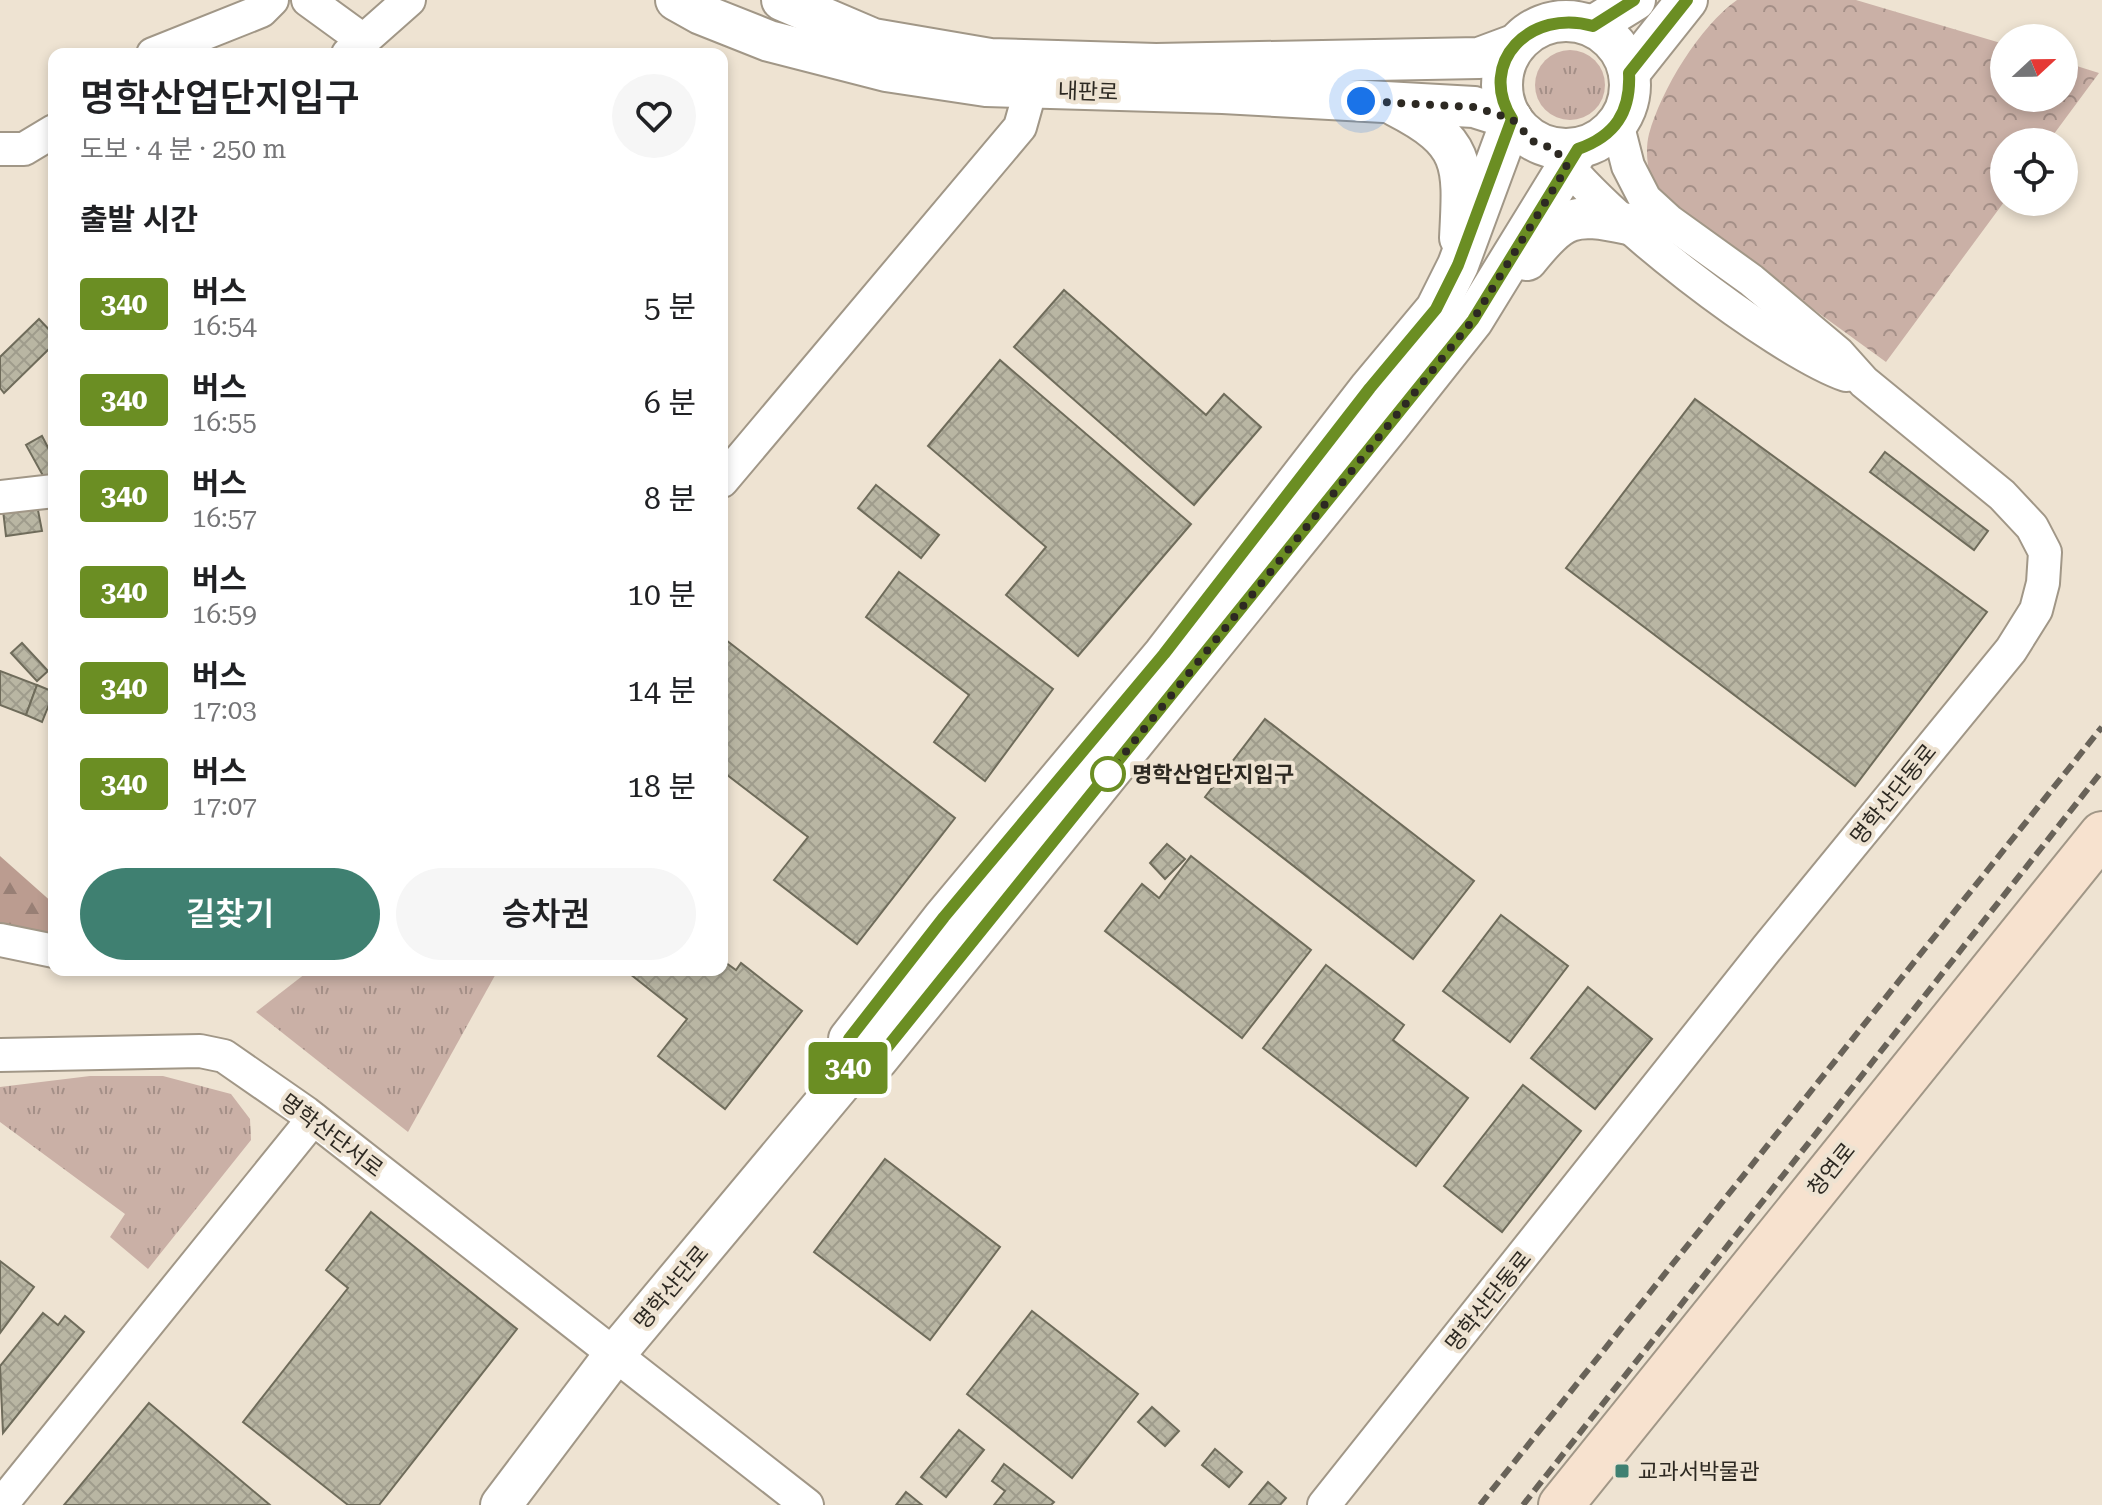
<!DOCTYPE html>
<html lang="ko">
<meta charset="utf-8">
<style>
body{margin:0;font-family:"Roboto Serif","Noto Sans KR",serif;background:#f6f6f6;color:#202124;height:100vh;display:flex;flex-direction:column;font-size:30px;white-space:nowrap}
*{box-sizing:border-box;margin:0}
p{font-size:26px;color:#757577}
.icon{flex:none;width:44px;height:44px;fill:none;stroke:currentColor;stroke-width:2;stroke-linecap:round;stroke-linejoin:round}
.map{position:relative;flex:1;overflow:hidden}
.details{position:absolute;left:48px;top:48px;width:680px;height:928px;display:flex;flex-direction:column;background:#fff;border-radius:16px;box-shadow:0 4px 12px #0003}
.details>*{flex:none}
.badge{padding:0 16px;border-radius:6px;font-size:28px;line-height:52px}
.needle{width:52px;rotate:68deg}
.controls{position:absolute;left:1990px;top:24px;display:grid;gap:16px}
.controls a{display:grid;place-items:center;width:88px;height:88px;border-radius:50%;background:#fff;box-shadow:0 4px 12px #0003;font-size:40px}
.you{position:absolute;width:40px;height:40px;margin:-20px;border:6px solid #fff;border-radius:50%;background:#1a73e8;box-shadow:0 0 0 12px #1a73e833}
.map>.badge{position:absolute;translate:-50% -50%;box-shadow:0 0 0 4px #fff}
h2{padding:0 32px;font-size:30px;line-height:72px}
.round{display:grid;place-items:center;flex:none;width:84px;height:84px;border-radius:42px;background:#f6f6f6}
.head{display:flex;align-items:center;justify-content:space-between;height:136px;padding:0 32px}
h1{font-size:38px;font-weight:600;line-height:60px}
.action{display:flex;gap:16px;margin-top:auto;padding:16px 32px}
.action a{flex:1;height:92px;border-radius:48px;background:#3f8071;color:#fff;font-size:32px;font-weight:600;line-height:92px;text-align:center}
.action a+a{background:#f6f6f6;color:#202124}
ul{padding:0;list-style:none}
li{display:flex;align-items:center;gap:24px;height:96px;padding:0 32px}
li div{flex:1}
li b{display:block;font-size:30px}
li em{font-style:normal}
li .badge{min-width:88px;font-weight:700;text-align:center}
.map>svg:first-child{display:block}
.grass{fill:url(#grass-tufts)}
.forest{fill:url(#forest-firs)}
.park{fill:url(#park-crowns)}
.building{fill:url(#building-cross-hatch);stroke:#6f6c5b;stroke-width:2}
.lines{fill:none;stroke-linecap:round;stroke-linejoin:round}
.minor-casing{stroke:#a19787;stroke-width:36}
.tertiary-casing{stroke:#a19787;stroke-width:44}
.secondary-casing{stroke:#a19787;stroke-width:48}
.minor{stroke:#fff;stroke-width:32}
.tertiary{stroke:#fff;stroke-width:40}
.secondary{stroke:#f7e2cf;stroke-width:44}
.rail{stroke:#696359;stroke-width:6;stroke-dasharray:12 6;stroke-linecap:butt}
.line-casing{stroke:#fff;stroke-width:18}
.line{stroke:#6b8e23;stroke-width:12}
.walk{stroke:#2d2922;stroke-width:8;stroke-dasharray:0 14.4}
.stop-dot{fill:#fff;stroke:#6b8e23;stroke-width:4}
.poi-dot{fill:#3f8071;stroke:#eee3d2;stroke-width:3}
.labels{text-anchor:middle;stroke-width:8;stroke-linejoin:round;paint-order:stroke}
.street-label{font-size:22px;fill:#2d2922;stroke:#eee3d2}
.stop-label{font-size:22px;font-weight:bold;fill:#2d2922;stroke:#eee3d2;text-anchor:start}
.poi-label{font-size:22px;fill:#2d2922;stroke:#eee3d2;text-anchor:start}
</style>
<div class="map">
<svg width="2102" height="1505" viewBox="0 0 2102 1505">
<defs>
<pattern id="grass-tufts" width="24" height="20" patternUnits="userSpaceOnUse" patternTransform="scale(2)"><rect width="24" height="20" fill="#cab0a6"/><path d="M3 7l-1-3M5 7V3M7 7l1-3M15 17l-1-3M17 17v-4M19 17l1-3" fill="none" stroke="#a48f87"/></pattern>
<pattern id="forest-firs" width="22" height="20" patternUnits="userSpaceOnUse" patternTransform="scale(2)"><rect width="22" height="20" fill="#bb9c90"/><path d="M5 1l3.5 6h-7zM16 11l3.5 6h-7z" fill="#987f75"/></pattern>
<pattern id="park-crowns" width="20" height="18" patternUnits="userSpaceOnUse" patternTransform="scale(2)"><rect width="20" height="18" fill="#cab0a6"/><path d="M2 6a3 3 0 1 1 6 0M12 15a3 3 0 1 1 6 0" fill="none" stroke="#a48f87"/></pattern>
<pattern id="building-cross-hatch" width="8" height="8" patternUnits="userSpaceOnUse" patternTransform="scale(2)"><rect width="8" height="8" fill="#b9b6a3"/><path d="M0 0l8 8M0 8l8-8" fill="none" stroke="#9f9c8c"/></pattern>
</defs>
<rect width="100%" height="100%" fill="#eee3d2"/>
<g class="grass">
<circle cx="1570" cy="85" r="35"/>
<polygon points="310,970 498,970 408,1132 256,1012"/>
<polygon points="90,1076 163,1076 231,1094 250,1119 251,1140 148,1269 110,1237 125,1214 0,1122 0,1087"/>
</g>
<polygon class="forest" points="0,856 54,904 54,938 0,923"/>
<path class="park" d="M 1737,0 L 1856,0 L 2004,44 L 2004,98 L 2064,98 L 2064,62 L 2099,73 L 2048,142 L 2004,142 L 2004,202 L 1886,362 L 1656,195 C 1649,176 1644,154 1649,134 C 1661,90 1700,26 1737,0 Z"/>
<g class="building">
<polygon points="1064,290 1206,415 1224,394 1261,427 1194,505 1014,347"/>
<polygon points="39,319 54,335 54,344 4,393 0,388 0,357"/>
<polygon points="1000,360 1191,524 1078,656 1006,595 1046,547 928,446"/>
<polygon points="1695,399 1987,612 1855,786 1566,568"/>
<polygon points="42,436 54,459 54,479 47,483 26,445"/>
<polygon points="1885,452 1988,531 1974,550 1870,472"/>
<polygon points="876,485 939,535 921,558 858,508"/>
<polygon points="37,505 42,531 6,536 3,510"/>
<polygon points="899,572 1053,689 985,781 934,742 969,695 866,617"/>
<polygon points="726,640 955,818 857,944 774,880 808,837 722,771 722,645"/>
<polygon points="22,643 48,671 37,681 11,653"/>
<polygon points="0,671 37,685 26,715 0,705"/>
<polygon points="37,685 54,692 42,722 26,715"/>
<polygon points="1265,719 1474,881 1413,959 1205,797"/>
<polygon points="1167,844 1185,859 1165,879 1150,863"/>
<polygon points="1191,856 1311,950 1242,1038 1105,931 1142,884 1159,898"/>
<polygon points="1501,915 1568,966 1510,1042 1443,991"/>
<polygon points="722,960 736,970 741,963 802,1011 725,1109 658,1056 687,1019 625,970 722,970"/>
<polygon points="1326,965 1404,1025 1393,1040 1468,1098 1416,1166 1263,1048"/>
<polygon points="1588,987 1652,1039 1595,1109 1531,1058"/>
<polygon points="1523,1085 1581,1131 1502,1232 1444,1186"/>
<polygon points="885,1159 1000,1247 930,1340 814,1252"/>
<polygon points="371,1212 517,1329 379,1505 348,1505 243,1422 348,1288 326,1270"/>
<polygon points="0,1261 34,1287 0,1333"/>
<polygon points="1032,1311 1138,1394 1072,1478 967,1394"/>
<polygon points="43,1313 58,1325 65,1316 84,1332 3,1433 0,1366"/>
<polygon points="149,1403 270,1505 64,1505"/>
<polygon points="1152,1407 1179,1431 1165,1446 1138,1422"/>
<polygon points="959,1430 984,1450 946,1497 921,1477"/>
<polygon points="1215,1449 1242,1472 1229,1487 1202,1465"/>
<polygon points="1004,1464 1054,1502 1051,1505 994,1505 1005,1491 992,1481"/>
<polygon points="1268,1482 1286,1498 1280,1505 1249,1505"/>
<polygon points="906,1492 922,1505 896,1505"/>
</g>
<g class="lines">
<defs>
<g id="minor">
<polyline points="308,0 363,40"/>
<polyline points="153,54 261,11 272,0"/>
<polyline points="348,54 409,0"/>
<polyline points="0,149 24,149 54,131"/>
<path d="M 1555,149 C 1596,212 1775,350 1846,375"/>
<polyline points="722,481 1020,127 1031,88"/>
<polyline points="0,497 54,491"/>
<polyline points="0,940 54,951"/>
<polyline points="0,1055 200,1051 224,1056 306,1113 807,1505"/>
<polyline points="1,1505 313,1119"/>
<polyline points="1324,1505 1768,947 2011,650 2036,610 2043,583 2045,552 2032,527 2002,495 1864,382 1838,353 1751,280 1669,221 1645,199 1628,166 1617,123"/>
</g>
<g id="tertiary">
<polyline points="676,0 701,14 769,41 886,71 986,86 1223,93 1474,107 1512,119"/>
<polyline points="782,0 873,39 990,59 1156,64 1479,58 1514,45"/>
<circle cx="1566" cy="85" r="64"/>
<polyline points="1593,26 1635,0"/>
<polyline points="1629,73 1687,0"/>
<path d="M 1396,106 C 1466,142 1464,163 1460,238"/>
<path d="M 1527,260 C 1563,216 1572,212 1628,224"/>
<polyline points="848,1075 849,1039 944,917 1164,654 1370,388 1436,309 1458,265 1512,119"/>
<polyline points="501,1505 615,1354 848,1075 877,1060 1390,425 1473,320 1578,149"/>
</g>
<polyline id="secondary" points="1561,1505 2102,834"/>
</defs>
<use href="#minor" class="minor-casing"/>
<use href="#tertiary" class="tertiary-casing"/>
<use href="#secondary" class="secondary-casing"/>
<use href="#minor" class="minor"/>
<use href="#tertiary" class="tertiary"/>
<use href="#secondary" class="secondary"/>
<g class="rail">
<polyline points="1480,1505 2102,727"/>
<polyline points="1523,1505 2102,771"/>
</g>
</g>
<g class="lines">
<defs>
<path id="line" d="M 1634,0 L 1593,26 C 1531,8 1476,62 1512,119 L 1458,265 L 1436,309 L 1370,388 L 1164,654 L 944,917 L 849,1039 L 848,1075 L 877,1060 L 1473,320 L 1578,149 C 1615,136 1631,112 1629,73 L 1687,0"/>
</defs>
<use href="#line" class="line-casing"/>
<use href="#line" class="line"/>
<polyline class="walk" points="1108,774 1473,320 1567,167 1555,149 1534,142 1512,119 1474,107 1361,101"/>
</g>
<circle class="stop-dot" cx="1108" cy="774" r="16"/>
<rect class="poi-dot" x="1614" y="1463" width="16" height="16" rx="4"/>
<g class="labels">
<g class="street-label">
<text transform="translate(1088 91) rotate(2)" y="8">내판로</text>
<text transform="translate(1893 794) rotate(-51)" y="8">명학산단동로</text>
<text transform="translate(332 1135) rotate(37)" y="8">명학산단서로</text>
<text transform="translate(1831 1169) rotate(-51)" y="8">청연로</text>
<text transform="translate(671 1287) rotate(-50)" y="8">명학산단로</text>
<text transform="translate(1488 1301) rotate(-51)" y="8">명학산단동로</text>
</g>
<g class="stop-label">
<text x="1132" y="782">명학산업단지입구</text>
</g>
<g class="poi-label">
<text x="1638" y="1479">교과서박물관</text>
</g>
</g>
</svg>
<div class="controls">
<a><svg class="needle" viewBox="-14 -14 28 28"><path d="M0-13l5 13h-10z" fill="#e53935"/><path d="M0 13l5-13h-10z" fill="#757577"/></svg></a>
<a><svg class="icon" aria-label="locate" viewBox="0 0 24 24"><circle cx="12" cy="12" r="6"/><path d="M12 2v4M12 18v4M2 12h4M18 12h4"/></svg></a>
</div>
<div class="you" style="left:1361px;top:101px"></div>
<b class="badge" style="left:848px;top:1068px;background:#6b8e23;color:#fff">340</b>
<section class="details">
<div class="head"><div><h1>명학산업단지입구</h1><p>도보 · 4 분 · 250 m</p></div><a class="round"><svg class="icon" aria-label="heart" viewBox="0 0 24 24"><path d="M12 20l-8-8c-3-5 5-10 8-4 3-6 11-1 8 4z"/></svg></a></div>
<h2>출발 시간</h2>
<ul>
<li><span class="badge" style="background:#6b8e23;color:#fff">340</span><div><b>버스</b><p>16:54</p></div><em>5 분</em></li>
<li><span class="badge" style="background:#6b8e23;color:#fff">340</span><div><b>버스</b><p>16:55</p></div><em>6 분</em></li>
<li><span class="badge" style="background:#6b8e23;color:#fff">340</span><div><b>버스</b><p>16:57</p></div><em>8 분</em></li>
<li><span class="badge" style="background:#6b8e23;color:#fff">340</span><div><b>버스</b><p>16:59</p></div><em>10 분</em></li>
<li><span class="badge" style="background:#6b8e23;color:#fff">340</span><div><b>버스</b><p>17:03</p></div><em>14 분</em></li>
<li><span class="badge" style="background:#6b8e23;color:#fff">340</span><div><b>버스</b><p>17:07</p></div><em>18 분</em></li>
</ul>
<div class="action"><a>길찾기</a><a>승차권</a></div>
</section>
</div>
